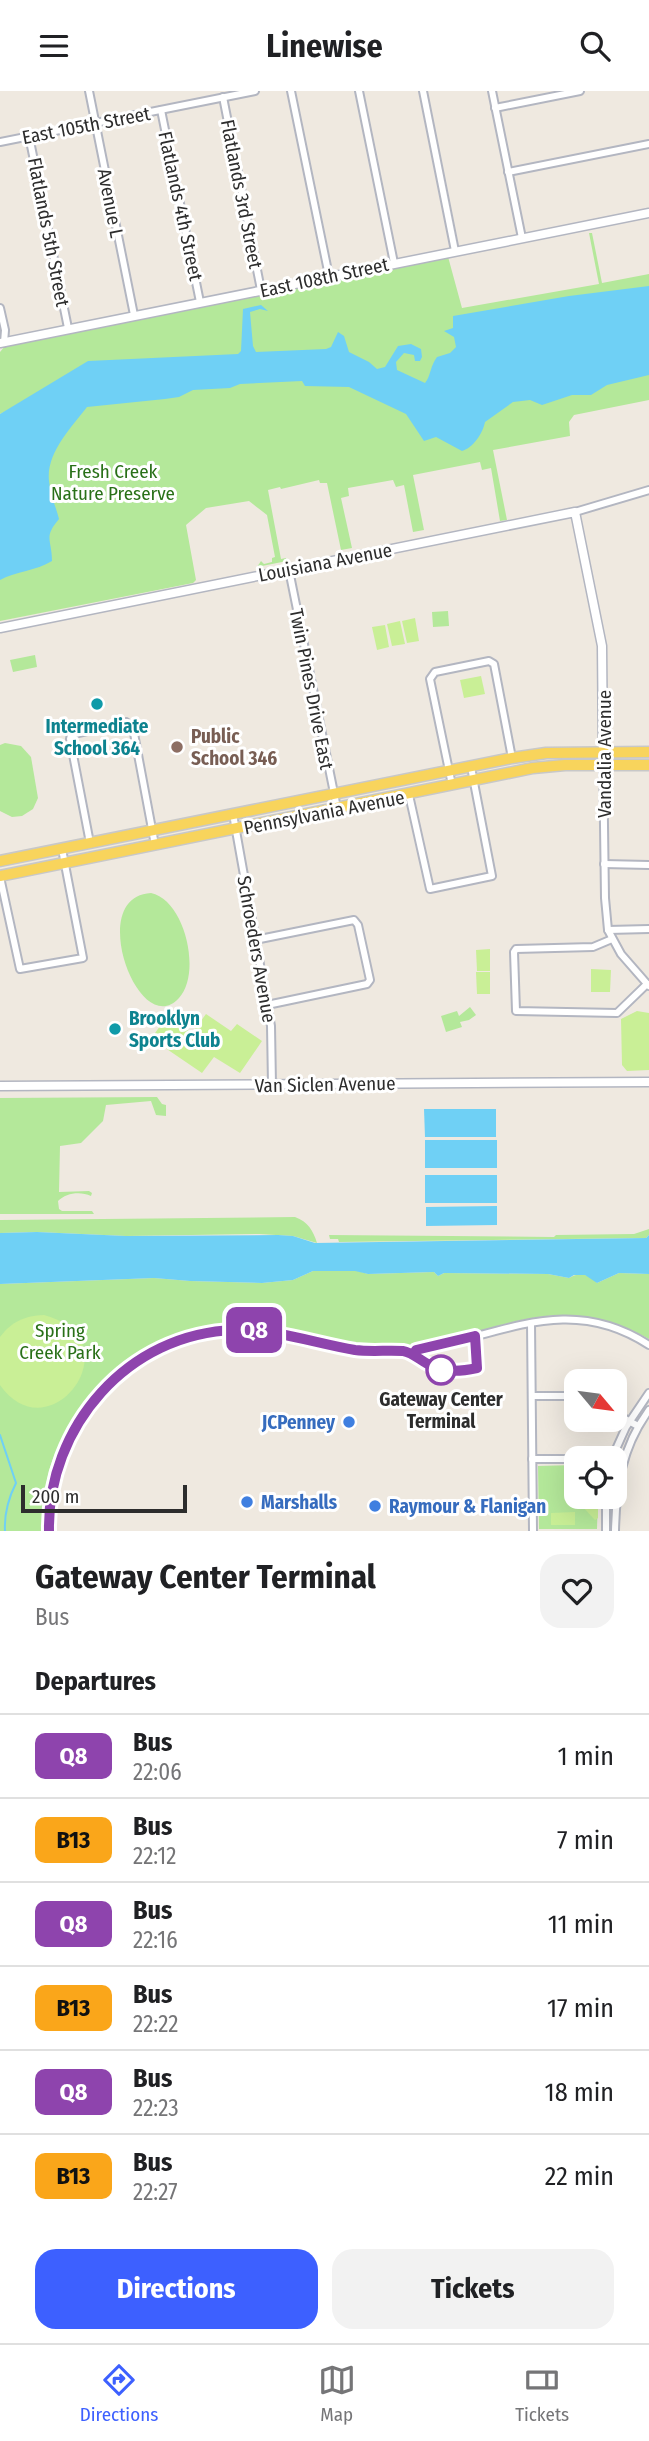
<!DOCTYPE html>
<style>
body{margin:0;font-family:"Fira Sans Condensed",sans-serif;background:#f2f2f2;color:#202124;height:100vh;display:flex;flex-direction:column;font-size:26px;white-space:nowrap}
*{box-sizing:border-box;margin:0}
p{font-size:23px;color:#757577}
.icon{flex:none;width:38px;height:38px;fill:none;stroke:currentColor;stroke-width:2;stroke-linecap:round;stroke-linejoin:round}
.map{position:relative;height:1440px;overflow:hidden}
.sheet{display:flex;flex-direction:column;background:#fff;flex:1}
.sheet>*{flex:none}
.badge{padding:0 14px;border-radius:10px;font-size:24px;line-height:46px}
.needle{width:46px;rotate:119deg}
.buttons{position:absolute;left:564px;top:1278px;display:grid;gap:14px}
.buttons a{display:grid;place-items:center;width:63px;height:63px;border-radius:14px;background:#fff;box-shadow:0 7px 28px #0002;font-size:35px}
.scale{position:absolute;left:21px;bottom:18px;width:166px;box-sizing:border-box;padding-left:7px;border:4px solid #2d2d2d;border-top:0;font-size:19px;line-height:24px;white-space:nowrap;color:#2d2d2d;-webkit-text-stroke:5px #fff;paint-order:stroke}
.map>.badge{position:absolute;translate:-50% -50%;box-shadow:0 0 0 4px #fff}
h2{padding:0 35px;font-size:26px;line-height:63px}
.round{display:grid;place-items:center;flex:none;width:74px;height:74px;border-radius:21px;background:#f2f2f2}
.summary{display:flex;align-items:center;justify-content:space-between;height:119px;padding:0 35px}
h1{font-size:33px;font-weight:700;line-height:52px}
.primary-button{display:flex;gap:14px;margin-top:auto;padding:14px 35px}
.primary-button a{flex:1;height:80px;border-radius:21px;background:#3d60ff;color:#fff;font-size:28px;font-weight:700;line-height:80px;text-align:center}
.primary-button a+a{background:#f2f2f2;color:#202124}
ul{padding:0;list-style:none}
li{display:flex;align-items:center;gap:21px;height:84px;padding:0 35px;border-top:2px solid #e0e0e0}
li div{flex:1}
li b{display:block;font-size:26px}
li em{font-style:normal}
li .badge{min-width:77px;font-weight:700;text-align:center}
header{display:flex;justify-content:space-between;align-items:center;height:91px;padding:0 35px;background:#fff;font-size:32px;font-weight:700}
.tabs{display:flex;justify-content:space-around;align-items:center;height:98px;border-top:2px solid #e0e0e0;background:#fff;font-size:19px;color:#757577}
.tabs a{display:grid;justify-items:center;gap:4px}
.tabs .current{color:#3d60ff}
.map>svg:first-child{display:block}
.green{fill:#b4e89a}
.pitch{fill:#c9ef96}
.water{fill:#6fd0f5}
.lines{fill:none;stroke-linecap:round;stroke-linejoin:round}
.stream{stroke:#6fd0f5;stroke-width:2}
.minor-casing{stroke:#b3b6c1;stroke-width:10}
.tertiary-casing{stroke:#b3b6c1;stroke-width:11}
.primary-casing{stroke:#c8c8c8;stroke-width:13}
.minor{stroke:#fff;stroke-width:6}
.tertiary{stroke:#fff;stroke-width:8}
.primary{stroke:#f8d45c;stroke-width:10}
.line-casing{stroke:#fff;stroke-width:16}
.line{stroke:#8e44ad;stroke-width:10}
.culture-dot{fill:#0f9aa8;stroke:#fff;stroke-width:2.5}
.education-dot{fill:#8d6e63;stroke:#fff;stroke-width:2.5}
.stop-dot{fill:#fff;stroke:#8e44ad;stroke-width:3.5}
.shop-dot{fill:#3f7fe0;stroke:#fff;stroke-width:2.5}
.labels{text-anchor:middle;stroke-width:6;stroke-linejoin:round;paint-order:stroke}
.street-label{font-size:19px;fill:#2d2d2d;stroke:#fff}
.park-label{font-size:19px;fill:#297018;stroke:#fff}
.culture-label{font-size:19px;font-weight:bold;fill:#0d838f;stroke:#fff}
.education-label{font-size:19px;font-weight:bold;fill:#785e54;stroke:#fff;text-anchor:start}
.stop-label{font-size:19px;font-weight:bold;fill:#2d2d2d;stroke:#fff}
.shop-label{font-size:19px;font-weight:bold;fill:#366cbe;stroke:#fff;text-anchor:start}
</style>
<header><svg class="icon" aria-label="menu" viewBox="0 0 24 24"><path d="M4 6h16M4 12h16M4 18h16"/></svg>Linewise<svg class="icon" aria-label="search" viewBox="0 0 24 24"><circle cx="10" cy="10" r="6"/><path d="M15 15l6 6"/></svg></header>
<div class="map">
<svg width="649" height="1440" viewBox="0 0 649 1440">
<rect width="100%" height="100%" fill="#efe9e0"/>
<g class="green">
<polygon points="589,142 592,142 602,192 649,183 649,202 458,256 428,294 376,280 331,265 15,316 0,323 0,261 5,255 447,162 462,217 599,193"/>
<polygon points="649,280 649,309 574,324 569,331 570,345 493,359 507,429 500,430 491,377 482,379 480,371 413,384 424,439 413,441 404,394 396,396 393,389 348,397 349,405 341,407 352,457 341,459 327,392 320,392 319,389 281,398 280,396 268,399 281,468 286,467 287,470 257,476 261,470 264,473 272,471 272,467 275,466 267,424 249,410 206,417 186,434 196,489 193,492 0,530 0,480 42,391 54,357 86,315 193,295 304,287 351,293 487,325 511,309"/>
<polygon points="448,520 449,535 433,536 432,521"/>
<polygon points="35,564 37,576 13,581 10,569"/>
<polygon points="5,652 21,655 31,666 38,707 33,718 22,725 12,726 0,720 0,654"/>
<path d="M 151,802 C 185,809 202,882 179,907 C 139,951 85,805 151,802 Z"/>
<polygon points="470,916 476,924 469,929 460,931 462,936 446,941 441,925 457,920 459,925"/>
<path d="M 157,1006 L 162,1013 L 166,1014 L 166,1025 L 156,1024 L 151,1010 L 106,1014 L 103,1030 L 81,1052 L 60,1055 L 59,1101 L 89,1100 L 92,1102 L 91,1105 C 80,1100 66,1102 58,1110 L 59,1118 L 62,1120 L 92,1120 L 94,1123 L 0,1123 L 0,1007 Z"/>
<path d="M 295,1126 C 308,1131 313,1139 317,1152 L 293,1145 L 259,1143 L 126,1145 L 37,1141 L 0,1142 L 0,1129 Z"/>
<polygon points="649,1138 649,1144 646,1147 339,1151 338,1148 330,1148 329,1144 554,1146 556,1144 634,1143"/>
<path d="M 355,1179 L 368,1183 L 434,1181 L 438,1185 L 444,1182 L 548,1183 L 569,1187 C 579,1181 590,1183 597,1192 L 619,1182 L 649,1183 L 649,1248 C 554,1196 501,1244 408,1255 C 354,1261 304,1236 251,1234 C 159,1230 79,1290 50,1377 C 44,1397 43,1419 43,1440 L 0,1440 L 0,1193 L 154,1187 L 190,1190 L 262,1192 L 293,1189 L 313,1180 Z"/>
<polygon points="576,1374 576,1405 598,1405 597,1438 539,1438 538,1375"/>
</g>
<g class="pitch">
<polygon points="415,527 419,550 407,552 402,530"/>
<polygon points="400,530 405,553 392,555 387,533"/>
<polygon points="385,534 389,556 377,559 372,536"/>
<polygon points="481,585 485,603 464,607 460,589"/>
<polygon points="490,858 490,880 477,880 476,859"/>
<polygon points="591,878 611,879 610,901 591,901"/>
<polygon points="490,881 490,903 477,903 476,881"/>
<polygon points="637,920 649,922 649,979 627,980 622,974 621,928"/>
<polygon points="206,923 231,940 237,933 262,950 240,982 214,966 202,982 155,950 153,945 167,925 192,942"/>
<path d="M 44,1224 C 136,1249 50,1365 0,1294 L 0,1246 C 12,1230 25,1225 44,1224 Z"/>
<polygon points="585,1405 598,1405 598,1427 595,1429 581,1414"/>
<polygon points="575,1421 575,1434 551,1434 551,1422"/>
</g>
<g class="water">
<path d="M 649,195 L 649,284 L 607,294 L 591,304 L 572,304 L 542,314 L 530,309 L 513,311 L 485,331 C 483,342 473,357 462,360 L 436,346 L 424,350 L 406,323 L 349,296 L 305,295 L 302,290 L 240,293 L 230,297 L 193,299 L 179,306 L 165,308 L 87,316 C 71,337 46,362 49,390 C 50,403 56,416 59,428 C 43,447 52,448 52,470 C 36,480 16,480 0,489 L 0,323 L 88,270 L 238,263 L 241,260 L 243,218 L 261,214 L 268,220 L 260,218 L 250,221 L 253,255 L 256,261 L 326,258 L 331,256 L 338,241 L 344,245 L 349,261 L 369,271 L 377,278 L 385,276 L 398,255 L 411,253 L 421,258 L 422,266 L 420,270 L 415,270 L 414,264 L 404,262 L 396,271 L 397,279 L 425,292 C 431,285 430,275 437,266 L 450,262 L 456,256 L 454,246 L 444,240 L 453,237 L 453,225 L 569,205 Z"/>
<polygon points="424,1018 496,1018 496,1046 425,1046"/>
<rect x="425" y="1049" width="72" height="28"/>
<rect x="425" y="1084" width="72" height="28"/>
<polygon points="497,1115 497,1134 426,1135 426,1116"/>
<polygon points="37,1141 126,1145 278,1144 293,1145 315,1152 646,1147 649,1144 649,1183 619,1182 597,1192 585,1184 574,1184 569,1187 548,1183 444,1182 438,1185 434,1181 368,1183 355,1180 313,1180 293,1189 262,1192 190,1190 154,1187 0,1193 0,1142"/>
</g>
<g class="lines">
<path class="stream" d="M 0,1344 L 16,1392 C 8,1408 4,1422 5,1440"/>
<defs>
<g id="minor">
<polyline points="89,0 134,224"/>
<polyline points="291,0 329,185"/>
<polyline points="359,0 394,172"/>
<polyline points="423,0 455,160"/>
<polyline points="492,0 522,147"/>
<polyline points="223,6 261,199"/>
<polyline points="495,17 580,0"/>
<polyline points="161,19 200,211"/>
<polyline points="29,45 68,237"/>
<polyline points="0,51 255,0"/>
<polyline points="508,81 649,53"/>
<polyline points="0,217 5,239 4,252"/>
<polyline points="575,421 649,399"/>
<polyline points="289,479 337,717"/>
<polyline points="603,662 605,807 608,839 621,863 649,895"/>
<polyline points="452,694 430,588 435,581 489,570 494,573 512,667"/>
<polyline points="409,704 430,798 492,785 471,676"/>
<polyline points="233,723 271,935 272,994"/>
<polyline points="90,752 70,648 71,644 126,631 133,637 155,754"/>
<polyline points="604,773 649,774"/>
<polyline points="0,786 20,878 83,867 62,758"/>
<polyline points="608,839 649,838"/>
<polyline points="612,848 593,856 516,858 514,861 516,920 617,922 647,893"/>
<polyline points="255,849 354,829 358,834 370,889 367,893 267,914"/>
<polyline points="531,1232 533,1440"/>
<polyline points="532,1305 576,1305"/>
<polyline points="614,1322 638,1335"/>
<polyline points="612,1367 626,1336 649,1302"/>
<polyline points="532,1368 576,1368"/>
<polyline points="606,1405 606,1440"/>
<path d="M 49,1440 C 47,1329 138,1235 251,1239 C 300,1241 347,1264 397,1261 C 489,1254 560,1196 649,1254"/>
<path d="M 615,1440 C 616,1395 622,1356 649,1319"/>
</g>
<g id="tertiary">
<polyline points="0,252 649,122"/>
<polyline points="0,537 575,421 602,555 603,662"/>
<polyline points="0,995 649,991"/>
</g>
<g id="primary">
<polyline points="0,770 512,667 546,662 649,661"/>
<polyline points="0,785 533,677 565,674 649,674"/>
</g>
</defs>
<use href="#minor" class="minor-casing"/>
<use href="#tertiary" class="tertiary-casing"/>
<use href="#primary" class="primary-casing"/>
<use href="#minor" class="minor"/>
<use href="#tertiary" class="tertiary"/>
<use href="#primary" class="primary"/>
</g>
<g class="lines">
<defs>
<path id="line" d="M 49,1440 C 47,1336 128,1242 235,1239 C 276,1238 314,1252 355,1259 C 371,1261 387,1259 403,1260 C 411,1261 419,1268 426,1272 C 442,1282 459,1281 477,1277 L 475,1245 L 416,1259"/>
</defs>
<use href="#line" class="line-casing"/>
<use href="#line" class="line"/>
</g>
<g class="culture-dot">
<circle cx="97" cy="613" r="7"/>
<circle cx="115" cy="938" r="7"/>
</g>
<circle class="education-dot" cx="177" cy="656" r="7"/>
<circle class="stop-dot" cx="441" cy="1279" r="14"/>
<g class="shop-dot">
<circle cx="349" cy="1331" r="7"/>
<circle cx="247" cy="1411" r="7"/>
<circle cx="375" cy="1415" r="7"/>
</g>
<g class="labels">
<g class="street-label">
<text transform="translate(86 34) rotate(-11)" y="7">East 105th Street</text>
<text transform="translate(242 103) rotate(79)" y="7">Flatlands 3rd Street</text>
<text transform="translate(111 112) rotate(79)" y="7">Avenue L</text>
<text transform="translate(181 115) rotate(78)" y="7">Flatlands 4th Street</text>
<text transform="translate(49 141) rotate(79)" y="7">Flatlands 5th Street</text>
<text transform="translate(324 186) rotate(-12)" y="7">East 108th Street</text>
<text transform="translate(325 471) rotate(-11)" y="7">Louisiana Avenue</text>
<text transform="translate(312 598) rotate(79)" y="7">Twin Pines Drive East</text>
<text transform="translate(604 663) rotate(-90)" y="7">Vandalia Avenue</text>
<text transform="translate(324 721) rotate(-11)" y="7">Pennsylvania Avenue</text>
<text transform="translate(257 858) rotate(80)" y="7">Schroeders Avenue</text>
<text transform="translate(325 993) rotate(-1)" y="7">Van Siclen Avenue</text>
</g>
<g class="park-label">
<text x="113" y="387">Fresh Creek<tspan x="113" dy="22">Nature Preserve</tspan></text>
<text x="60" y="1246">Spring<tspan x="60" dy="22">Creek Park</tspan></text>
</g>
<g class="culture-label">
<text x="97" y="642">Intermediate<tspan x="97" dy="22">School 364</tspan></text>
<text x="129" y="934" text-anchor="start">Brooklyn<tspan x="129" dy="22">Sports Club</tspan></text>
</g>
<g class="education-label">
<text x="191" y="652">Public<tspan x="191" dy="22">School 346</tspan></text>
</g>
<g class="stop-label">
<text x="441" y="1315">Gateway Center<tspan x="441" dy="22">Terminal</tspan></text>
</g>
<g class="shop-label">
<text x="335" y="1338" text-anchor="end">JCPenney</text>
<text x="261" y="1418">Marshalls</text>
<text x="389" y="1422">Raymour &amp; Flanigan</text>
</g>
</g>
</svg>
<div class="buttons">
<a><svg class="needle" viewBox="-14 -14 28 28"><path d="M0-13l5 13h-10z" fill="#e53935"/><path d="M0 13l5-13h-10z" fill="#757577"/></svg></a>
<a><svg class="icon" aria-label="locate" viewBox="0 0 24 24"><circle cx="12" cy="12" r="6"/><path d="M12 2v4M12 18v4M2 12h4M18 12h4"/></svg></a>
</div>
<div class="scale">200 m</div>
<b class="badge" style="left:254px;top:1239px;background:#8e44ad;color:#fff">Q8</b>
</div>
<section class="sheet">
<div class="summary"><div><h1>Gateway Center Terminal</h1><p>Bus</p></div><a class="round"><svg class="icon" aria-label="heart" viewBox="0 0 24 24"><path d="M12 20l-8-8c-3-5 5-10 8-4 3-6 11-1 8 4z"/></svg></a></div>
<h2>Departures</h2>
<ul>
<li><span class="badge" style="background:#8e44ad;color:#fff">Q8</span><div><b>Bus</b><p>22:06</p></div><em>1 min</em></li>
<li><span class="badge" style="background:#faa61a;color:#111">B13</span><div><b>Bus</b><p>22:12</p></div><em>7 min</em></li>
<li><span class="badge" style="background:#8e44ad;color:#fff">Q8</span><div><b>Bus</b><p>22:16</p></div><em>11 min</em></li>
<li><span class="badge" style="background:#faa61a;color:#111">B13</span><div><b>Bus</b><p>22:22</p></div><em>17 min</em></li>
<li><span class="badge" style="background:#8e44ad;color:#fff">Q8</span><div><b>Bus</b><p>22:23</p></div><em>18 min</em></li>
<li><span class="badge" style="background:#faa61a;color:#111">B13</span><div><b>Bus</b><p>22:27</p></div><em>22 min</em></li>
</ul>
<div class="primary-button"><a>Directions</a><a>Tickets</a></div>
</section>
<nav class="tabs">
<a class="current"><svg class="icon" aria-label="directions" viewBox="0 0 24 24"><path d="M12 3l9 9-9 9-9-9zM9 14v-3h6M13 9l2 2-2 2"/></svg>Directions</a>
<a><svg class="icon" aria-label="map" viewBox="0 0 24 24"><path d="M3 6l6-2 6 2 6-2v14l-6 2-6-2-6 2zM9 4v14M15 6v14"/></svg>Map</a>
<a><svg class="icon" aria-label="tickets" viewBox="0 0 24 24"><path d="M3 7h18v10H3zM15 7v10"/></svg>Tickets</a>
</nav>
